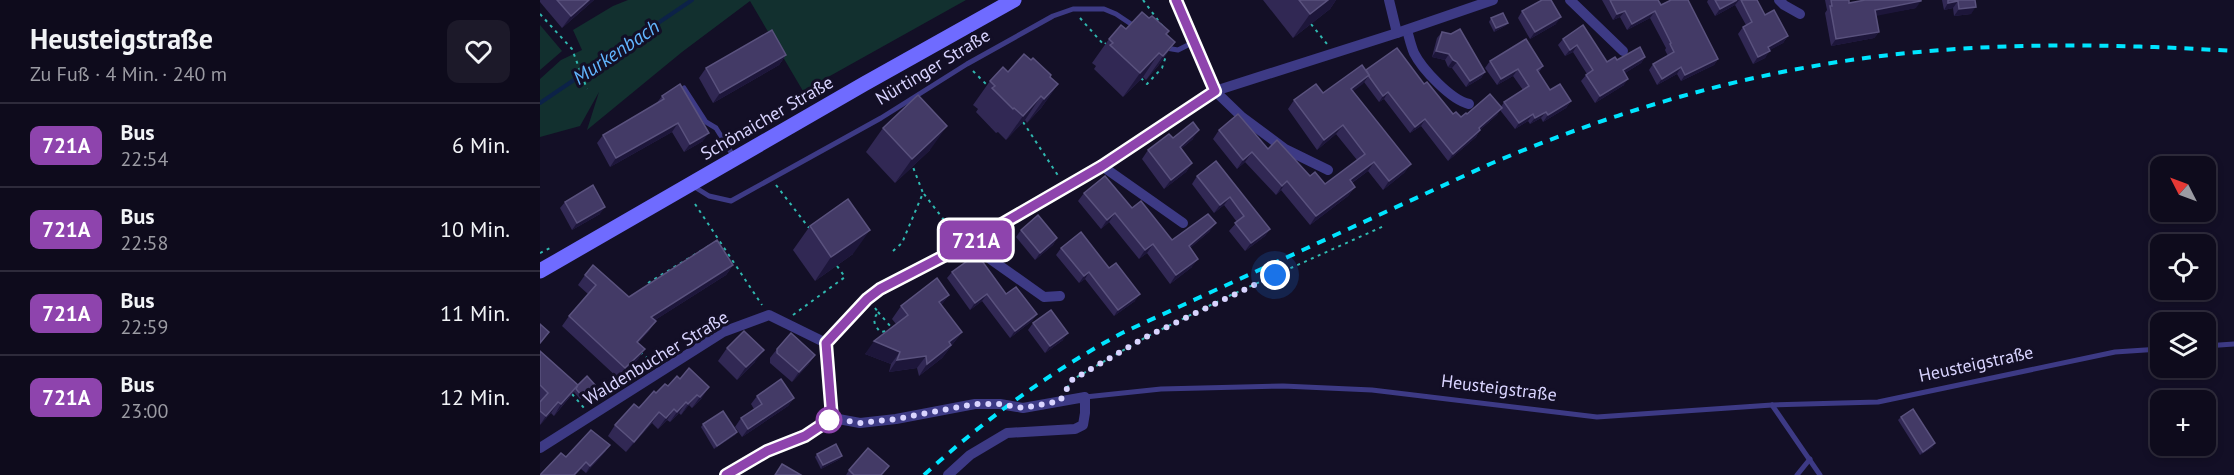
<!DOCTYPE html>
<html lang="de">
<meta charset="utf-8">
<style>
body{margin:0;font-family:"PT Sans",sans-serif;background:#1c1929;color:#f1f3f6;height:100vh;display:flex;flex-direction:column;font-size:22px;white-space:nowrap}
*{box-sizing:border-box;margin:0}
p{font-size:20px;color:#9b9ba3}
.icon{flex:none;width:33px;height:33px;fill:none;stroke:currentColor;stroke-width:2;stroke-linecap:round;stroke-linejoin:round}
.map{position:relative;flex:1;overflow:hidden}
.details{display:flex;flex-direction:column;background:#0e0b1c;width:540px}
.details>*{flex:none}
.badge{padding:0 12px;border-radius:9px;font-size:21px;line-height:39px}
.needle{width:39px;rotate:312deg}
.tools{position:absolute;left:1610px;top:156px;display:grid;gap:12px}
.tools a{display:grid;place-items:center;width:66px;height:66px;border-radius:12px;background:#0e0b1c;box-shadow:0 3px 9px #0003,0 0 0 2px #2e2b3b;font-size:30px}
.you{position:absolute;width:30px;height:30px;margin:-15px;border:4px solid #fff;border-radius:50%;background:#1a73e8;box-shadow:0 0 0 9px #1a73e833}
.map>.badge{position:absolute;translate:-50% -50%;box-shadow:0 0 0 3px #fff}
.round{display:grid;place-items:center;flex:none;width:63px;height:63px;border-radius:12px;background:#1c1929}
.head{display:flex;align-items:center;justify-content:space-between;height:102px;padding:0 30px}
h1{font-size:28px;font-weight:600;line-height:45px}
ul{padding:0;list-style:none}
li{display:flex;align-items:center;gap:18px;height:84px;padding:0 30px;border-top:2px solid #2e2b3b}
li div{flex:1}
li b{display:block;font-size:22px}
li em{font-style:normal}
li .badge{min-width:66px;font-weight:700;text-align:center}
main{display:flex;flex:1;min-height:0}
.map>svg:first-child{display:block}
.green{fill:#12302f}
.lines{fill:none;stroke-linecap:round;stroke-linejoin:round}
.stream{stroke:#0c2248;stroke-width:4}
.path{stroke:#2fb8b0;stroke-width:2;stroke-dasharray:3 4.5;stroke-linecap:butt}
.lane{stroke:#3d3a85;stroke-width:5}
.street{stroke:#3d3a85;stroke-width:10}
.secondary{stroke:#6f6bff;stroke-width:15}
.rail{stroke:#00e5ff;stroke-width:4;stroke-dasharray:9 8;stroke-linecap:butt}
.wall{fill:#312854}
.shaded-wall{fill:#1d163a}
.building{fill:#433a66;stroke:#5a527e;stroke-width:1.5}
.line-casing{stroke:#fff;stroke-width:14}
.line{stroke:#8e44ad;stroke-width:9}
.walk{stroke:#d9d4ff;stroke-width:6;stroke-dasharray:0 10.8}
.stop-dot{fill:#fff;stroke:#8e44ad;stroke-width:3}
.labels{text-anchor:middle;stroke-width:6;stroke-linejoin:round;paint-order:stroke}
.street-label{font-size:18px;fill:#d9d4ff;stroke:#130f26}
.water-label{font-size:20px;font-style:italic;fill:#62b6ff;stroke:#130f26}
</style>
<main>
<section class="details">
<div class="head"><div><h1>Heusteigstraße</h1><p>Zu Fuß · 4 Min. · 240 m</p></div><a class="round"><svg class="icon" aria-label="heart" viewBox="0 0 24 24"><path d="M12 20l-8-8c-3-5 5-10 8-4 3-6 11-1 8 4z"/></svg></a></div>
<ul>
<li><span class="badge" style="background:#8e44ad;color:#fff">721A</span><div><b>Bus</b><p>22:54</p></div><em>6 Min.</em></li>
<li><span class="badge" style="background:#8e44ad;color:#fff">721A</span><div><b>Bus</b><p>22:58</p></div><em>10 Min.</em></li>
<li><span class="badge" style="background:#8e44ad;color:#fff">721A</span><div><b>Bus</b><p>22:59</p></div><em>11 Min.</em></li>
<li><span class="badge" style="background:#8e44ad;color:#fff">721A</span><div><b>Bus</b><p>23:00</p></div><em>12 Min.</em></li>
</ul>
</section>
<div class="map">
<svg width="1694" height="475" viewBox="0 0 1694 475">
<rect width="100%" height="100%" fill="#130f26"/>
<g class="green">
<polygon points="88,0 426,0 263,91 210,1 142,52 47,130 59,92 40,126 0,137 0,79 21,60 42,50 33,30 73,6"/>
<polygon points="0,25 22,51 0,70"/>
</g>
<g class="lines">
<polyline class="stream" points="0,103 152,0"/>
<g class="path">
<polyline points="603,0 623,27"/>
<polyline points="0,14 32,49 47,89"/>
<polyline points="540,18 564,45 566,43"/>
<polyline points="771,24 787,44"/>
<polyline points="433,71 448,86"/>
<polyline points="601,78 607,84 622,68 626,56"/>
<polyline points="483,122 519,177"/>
<polyline points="236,185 269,228"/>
<polyline points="384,194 417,237"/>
<polyline points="155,204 222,305"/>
<polyline points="353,251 362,243 383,193 373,167"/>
<polyline points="0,253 10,248"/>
<polyline points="108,283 169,246"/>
<polyline points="335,308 338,312 334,319 335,325 340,332 348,331"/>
<polyline points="338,312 352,328"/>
<polyline points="253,315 305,277 297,266"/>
<polyline points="100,352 112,362"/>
<polyline points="527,388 532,380 606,337 691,295 844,226"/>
<polyline points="32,394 44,408"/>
</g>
<g class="lane">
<polyline points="626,48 638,50 654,42"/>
<polyline points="144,88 166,122 176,128 194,157"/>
<polyline points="153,186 169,196 191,201 341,118 427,64 513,16 533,9 564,9 576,14 597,28"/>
<polyline points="1665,346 1694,344"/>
<polyline points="545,397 621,389 743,386 832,390 1057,417 1232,405 1338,402 1575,352 1620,349"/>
<polyline points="1232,405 1280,475"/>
<polyline points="1257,475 1270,459"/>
</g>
<g class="street">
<polyline points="636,0 675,91 702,117 745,149 788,170"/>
<polyline points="849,0 857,33"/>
<polyline points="1030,0 1083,51"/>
<polyline points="1239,0 1244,5 1260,14"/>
<path d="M 867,30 C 869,37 871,46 874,53 C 882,69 911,100 929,104"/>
<polyline points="562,166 643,223"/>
<polyline points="429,244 504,297 520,296"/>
<polyline points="286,343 327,299 340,289 429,244 562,166 675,91 857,33 953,0"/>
<polyline points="286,343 293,418"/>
<polyline points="0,448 183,332 229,315 286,343"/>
<polyline points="186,475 227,451 265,436 293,418 320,423 356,419 435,404 460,404 483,408 545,397 545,413 543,425 535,429 467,433 430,455 408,475"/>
</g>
<polyline class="secondary" points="0,271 324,84 474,0"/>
<path class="rail" d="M 384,475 C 445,419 510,372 582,333 L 950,164 C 1077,110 1211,71 1349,55 C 1463,42 1579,44 1694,51"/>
</g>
<g class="wall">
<polygon points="0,0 54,0 22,28 0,2"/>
<polygon points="723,0 796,0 790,9 753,38"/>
<polygon points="1062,0 1118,0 1121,5 1178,59 1174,65 1141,81 1137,74 1117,85 1109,70 1113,64 1128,56 1125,50 1126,48 1110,18 1087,30 1080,17 1073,20"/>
<polygon points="1168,0 1217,0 1225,15 1248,36 1243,43 1229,50 1225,58 1213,64 1198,34 1203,27 1206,25 1195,5 1175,16 1167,2"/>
<polygon points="1285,0 1309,0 1309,3 1376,8 1336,15 1339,32 1334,38 1291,46 1285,13 1287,10"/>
<polygon points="1402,0 1435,0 1431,14 1414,16 1413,8 1404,10"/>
<polygon points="982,11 1016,24 990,39 978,18"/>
<polygon points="951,18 968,23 965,26 954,32 949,22"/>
<polygon points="1043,25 1067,62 1077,60 1105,57 1101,63 1085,73 1084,85 1055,103 1041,81 1047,74 1033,52 1025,56 1018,45 1023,39"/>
<polygon points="586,29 627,34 635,42 618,66 606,80 603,77 583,97 554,69 556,66 552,63 569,39"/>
<polygon points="902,32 945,72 941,78 926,87 912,68 908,67 905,60 892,57 897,38"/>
<polygon points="246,55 239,65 173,103 159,78 166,68"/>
<polygon points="950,61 1003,66 999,72 1010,90 1031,101 1026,108 1003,122 1001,118 990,124 988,121 975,129 960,110 957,115 940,130 936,137 908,161 881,126 870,133 844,99 839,102 824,82 813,91 871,164 864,173 843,190 828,171 812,183 815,187 808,196 770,225 741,190 736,195 705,162 697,169 673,139 679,130 728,149 770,176 785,184 817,160 796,134 777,150 748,109 754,100 783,93 826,70 884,84 913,114 921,117 927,114 961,107 964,102 983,90 973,76 957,85 945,68"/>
<polygon points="468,72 510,77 518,84 501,108 487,123 485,120 466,140 458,132 456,133 436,112 438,109 433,105 450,81"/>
<polygon points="122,96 163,141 144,152 132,132 70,167 57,143 63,135 116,104"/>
<polygon points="343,128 390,150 355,183 326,152"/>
<polygon points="633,138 653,139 641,149 652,163 646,172 624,189 602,159 608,150"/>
<polygon points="676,161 730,229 725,236 705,251 689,231 697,222 684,205 674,213 652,184 657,176"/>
<polygon points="544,193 592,208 632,240 670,231 650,248 652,267 630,284 607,253 599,259 569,222 561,229 538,201"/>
<polygon points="25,202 60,214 32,230 20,208"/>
<polygon points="270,226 313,254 275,281 253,250"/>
<polygon points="481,230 517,238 513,245 495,260 476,237"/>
<polygon points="521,248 569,268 595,301 574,316 545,279 539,283 516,255"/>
<polygon points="193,265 186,275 115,320 109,331 98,343 105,349 98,359 78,378 22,326 29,316 48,294 38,285 45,275 89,297"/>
<polygon points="412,272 466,294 497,314 492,321 470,338 442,301 430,310 407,278"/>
<polygon points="409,295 401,305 422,332 402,358 379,376 377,368 349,372 351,364 325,354 356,324 352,319 361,306"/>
<polygon points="493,323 523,340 505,353 488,330"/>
<polygon points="187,348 215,362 197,380 178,361"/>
<polygon points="237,349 275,355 268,365 252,382 230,363 230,358"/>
<polygon points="0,351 38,385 55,385 53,388 40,399 34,392 14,416 11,413 0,425"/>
<polygon points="137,376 162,398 152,408 149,405 141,415 139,413 130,422 127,420 118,429 112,423 86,452 68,436 75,425 116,393 128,386"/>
<polygon points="217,396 254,398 248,406 202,437 195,427 201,418 214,409 211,404"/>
<polygon points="1361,417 1393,447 1380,455 1358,420"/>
<polygon points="163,424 197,432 195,435 174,449 161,427"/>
<polygon points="70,445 65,452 46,473 41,469 35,475 0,475"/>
<polygon points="277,454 300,459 281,469 275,457"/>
<polygon points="349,466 342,475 306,475 309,470"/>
</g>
<g class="shaded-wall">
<polygon points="49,0 54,0 22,28 31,16"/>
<polygon points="788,0 796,0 790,9 753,38 770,14"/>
<polygon points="1197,0 1199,0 1195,5 1175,16 1180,9"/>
<polygon points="1381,1 1376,8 1331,17 1335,10"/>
<polygon points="1418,1 1413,8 1404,10 1408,3"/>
<polygon points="1436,7 1431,14 1414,16 1419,9"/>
<polygon points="1085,11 1080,17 1073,20 1077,14"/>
<polygon points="1115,11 1110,18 1087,30 1092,24"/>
<polygon points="1021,17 1016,24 990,39 995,32"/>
<polygon points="968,23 965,26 954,32 956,28"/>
<polygon points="1339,32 1334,38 1291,46 1296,39"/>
<polygon points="1248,36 1243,43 1223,54 1228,47"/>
<polygon points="635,42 618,66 606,80 623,56"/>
<polygon points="1037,45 1033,52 1025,56 1030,50"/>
<polygon points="896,51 909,54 905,60 892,57"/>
<polygon points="1230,51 1225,58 1213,64 1218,57"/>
<polygon points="619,53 603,77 583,97 600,73"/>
<polygon points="246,55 239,65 173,103 180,93"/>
<polygon points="1105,57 1101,63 1079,77 1083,70"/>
<polygon points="1178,59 1174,65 1141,81 1145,75"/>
<polygon points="913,60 917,62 912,68 908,67"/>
<polygon points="1141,67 1137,74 1117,85 1122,79"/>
<polygon points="978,69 973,76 957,85 961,79"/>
<polygon points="945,72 941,78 926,87 930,81"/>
<polygon points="829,75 823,84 804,98 811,89"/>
<polygon points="1088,79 1084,85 1055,103 1060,96"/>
<polygon points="518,84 501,108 487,123 504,99"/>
<polygon points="848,92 844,99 839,102 843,96"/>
<polygon points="501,96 485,120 466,140 483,116"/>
<polygon points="1031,101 1026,108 1003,122 1008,115"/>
<polygon points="962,108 957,115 934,135 939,128"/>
<polygon points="1006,112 1001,118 990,124 995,118"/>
<polygon points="993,114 988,121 975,129 979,123"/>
<polygon points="885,119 881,126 870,133 875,127"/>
<polygon points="138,123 132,132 70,167 76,158"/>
<polygon points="803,125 796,134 777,150 784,140"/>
<polygon points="407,126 390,150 355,183 372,159"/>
<polygon points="659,130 653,139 633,156 640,147"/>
<polygon points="940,130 936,137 908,161 913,154"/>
<polygon points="169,133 163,141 144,152 150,144"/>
<polygon points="712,152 705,162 697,169 703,160"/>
<polygon points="834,162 828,171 803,189 810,180"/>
<polygon points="652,163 646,172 624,189 631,180"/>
<polygon points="871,164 864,173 843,190 849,181"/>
<polygon points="747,181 741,190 736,195 742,186"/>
<polygon points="815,187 808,196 770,225 776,216"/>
<polygon points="690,197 684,205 674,213 680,205"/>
<polygon points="65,207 60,214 32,230 37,223"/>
<polygon points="575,213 569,222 561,229 567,220"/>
<polygon points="676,223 670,231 642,255 649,246"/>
<polygon points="730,229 725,236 705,251 711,243"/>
<polygon points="330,230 313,254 275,281 291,257"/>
<polygon points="517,238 513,245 495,260 500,253"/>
<polygon points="613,244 607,253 599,259 605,250"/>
<polygon points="658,259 652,267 630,284 636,275"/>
<polygon points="193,265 186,275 104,327 111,317"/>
<polygon points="549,272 545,279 539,283 544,276"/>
<polygon points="447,294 442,301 430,310 435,303"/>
<polygon points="600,294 595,301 574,316 578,310"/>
<polygon points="409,295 400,307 399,302"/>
<polygon points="497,314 492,321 470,338 475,331"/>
<polygon points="116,321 109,331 90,352 97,342"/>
<polygon points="422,332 402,358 379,376 387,364 409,342"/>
<polygon points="528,333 523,340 505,353 510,346"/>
<polygon points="334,341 360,352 351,364 325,354"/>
<polygon points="105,349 98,359 78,378 85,368"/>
<polygon points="224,350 215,362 197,380 206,367"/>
<polygon points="275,355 268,365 252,382 259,372"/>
<polygon points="386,356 377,368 349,372 357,360"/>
<polygon points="38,385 30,396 14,416 21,404"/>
<polygon points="169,387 162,398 152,408 160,397"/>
<polygon points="157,395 141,415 148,404"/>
<polygon points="254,398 248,406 202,437 208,429"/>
<polygon points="18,402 11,413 0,425 6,416"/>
<polygon points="146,402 139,413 130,422 137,412"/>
<polygon points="134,409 127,420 118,429 126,418"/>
<polygon points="119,412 112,423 86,452 94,442"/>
<polygon points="197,432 195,435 174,449 177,446"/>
<polygon points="1395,443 1393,447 1380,455 1383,452"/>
<polygon points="70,445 65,452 46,473 50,466"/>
<polygon points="302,456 300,459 281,469 283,465"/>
</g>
<g class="building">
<polygon points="17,0 49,0 31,16"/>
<polygon points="759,0 788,0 770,14"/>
<polygon points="1002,0 1011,0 1021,17 995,32 982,11"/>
<polygon points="1070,0 1118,0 1121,5 1131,0 1148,0 1178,59 1145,75 1141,67 1122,79 1113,64 1134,52 1130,44 1131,43 1115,11 1092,24 1085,11 1077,14"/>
<polygon points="1175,0 1197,0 1180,9"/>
<polygon points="1201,0 1217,0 1225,15 1234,10 1248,36 1228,47 1230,51 1218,57 1203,27 1212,22"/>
<polygon points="1291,0 1309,0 1309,3 1325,0 1381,0 1381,1 1335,10 1339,32 1296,39 1290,6 1292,6"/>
<polygon points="1408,0 1435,0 1436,7 1419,9 1418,1 1408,3"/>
<polygon points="602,12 609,18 612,16 629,31 626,34 635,42 623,56 619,53 600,73 570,45 573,43 569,39 581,25 586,29"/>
<polygon points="963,13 968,23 956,28 951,18"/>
<polygon points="1043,25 1067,62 1075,57 1077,60 1100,47 1105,57 1083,70 1088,79 1060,96 1046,75 1053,70 1037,45 1030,50 1023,39"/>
<polygon points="920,29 945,72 930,81 917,62 913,60 909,54 896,51 902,32 911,34"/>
<polygon points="232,30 246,55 180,93 166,68"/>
<polygon points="986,39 1003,66 997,70 1010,90 1020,84 1031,101 1008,115 1006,112 995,118 993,114 979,123 964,102 989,86 978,69 961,79 950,61"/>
<polygon points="857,48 884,84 887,82 913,114 916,112 921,117 926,113 927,114 950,94 962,108 939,128 940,130 913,154 885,119 875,127 848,92 843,96 828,75 829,75 826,70"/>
<polygon points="484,54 491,60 493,58 511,75 510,77 518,84 504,99 501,96 483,116 474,108 473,109 452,88 455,86 450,81 463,67 468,72"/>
<polygon points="822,65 829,75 811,89 871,164 849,181 834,162 810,180 815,187 776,216 747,181 742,186 712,152 703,160 679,130 698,114 728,149 737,140 770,176 775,172 785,184 825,154 803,125 784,140 754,100 776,84 783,93"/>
<polygon points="140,84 169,133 150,144 138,123 76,158 63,135 124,99 122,96"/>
<polygon points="378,95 407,126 372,159 343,128"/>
<polygon points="653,122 659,130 640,147 652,163 631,180 608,150 629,134 633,138"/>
<polygon points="676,161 730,229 711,243 695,223 704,216 690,197 680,205 657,176"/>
<polygon points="565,176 592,208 601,201 632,240 668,214 676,223 649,246 658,259 636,275 613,244 605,250 575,213 567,220 544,193"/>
<polygon points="53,185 65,207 37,223 25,202"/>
<polygon points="308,199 330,230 291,257 270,226"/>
<polygon points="498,215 517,238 500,253 481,230"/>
<polygon points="541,232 569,268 576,263 600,294 578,310 549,272 544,276 521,248"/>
<polygon points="177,240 193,265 111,317 116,321 97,342 105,349 85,368 29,316 56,285 45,275 53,265 89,297"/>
<polygon points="437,254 466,294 476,287 497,314 475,331 447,294 435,303 412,272"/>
<polygon points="397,278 409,295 399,302 422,332 409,342 411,345 387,364 386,356 357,360 360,352 334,341 368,315 361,306"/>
<polygon points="511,310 528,333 510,346 493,323"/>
<polygon points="0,324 9,332 0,343"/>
<polygon points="204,331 224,350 206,367 187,348"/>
<polygon points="251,333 275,355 259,372 237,353 237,349"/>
<polygon points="0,351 38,385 21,404 18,402 6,416 0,411 0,402 8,393 0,385"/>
<polygon points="149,368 169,387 160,397 157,395 148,404 146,402 137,412 134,409 126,418 119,412 94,442 75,425 94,404 99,408 114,391 116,393 125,384 128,386 137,376 140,379"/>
<polygon points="47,376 55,385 42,396 36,389 38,385"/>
<polygon points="241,379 254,398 208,429 201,418 222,404 217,396"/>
<polygon points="1373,409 1395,443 1383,452 1361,417"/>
<polygon points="183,411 197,432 177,446 163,424"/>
<polygon points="51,430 70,445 50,466 46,462 34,475 0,475 21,453 26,457"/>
<polygon points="296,444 302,456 283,465 277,454"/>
<polygon points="328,448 349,466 341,475 314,475 309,470"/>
<polygon points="242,464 261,475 235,475"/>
</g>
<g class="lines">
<defs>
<polyline id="line" points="186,475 227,451 265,436 292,418 286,343 327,299 340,289 429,243 562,166 675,91 636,0"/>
</defs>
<use href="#line" class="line-casing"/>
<use href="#line" class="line"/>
<polyline class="walk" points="289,420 292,418 320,423 356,419 435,404 460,404 483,408 520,401 532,380 606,337 735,275"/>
</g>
<circle class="stop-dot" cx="289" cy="420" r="12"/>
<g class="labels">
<g class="street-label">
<text transform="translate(393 67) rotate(-31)" y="6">Nürtinger Straße</text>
<text transform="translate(227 118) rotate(-30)" y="6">Schönaicher Straße</text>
<text transform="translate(116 358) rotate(-31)" y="6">Waldenbucher Straße</text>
<text transform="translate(1436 364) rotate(-12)" y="6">Heusteigstraße</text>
<text transform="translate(959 388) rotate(7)" y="6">Heusteigstraße</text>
</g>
<g class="water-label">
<text transform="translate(76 52) rotate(-34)" y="7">Murkenbach</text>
</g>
</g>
</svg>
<div class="tools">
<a><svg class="needle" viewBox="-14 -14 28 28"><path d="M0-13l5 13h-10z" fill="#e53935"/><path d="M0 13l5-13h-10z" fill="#9b9ba3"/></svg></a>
<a><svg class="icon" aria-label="locate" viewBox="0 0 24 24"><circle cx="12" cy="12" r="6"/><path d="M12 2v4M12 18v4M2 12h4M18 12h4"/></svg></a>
<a><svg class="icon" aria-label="layers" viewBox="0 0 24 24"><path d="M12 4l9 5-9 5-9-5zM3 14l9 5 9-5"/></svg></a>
<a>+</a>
</div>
<div class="you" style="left:735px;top:275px"></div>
<b class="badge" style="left:436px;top:240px;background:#8e44ad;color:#fff">721A</b>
</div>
</main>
